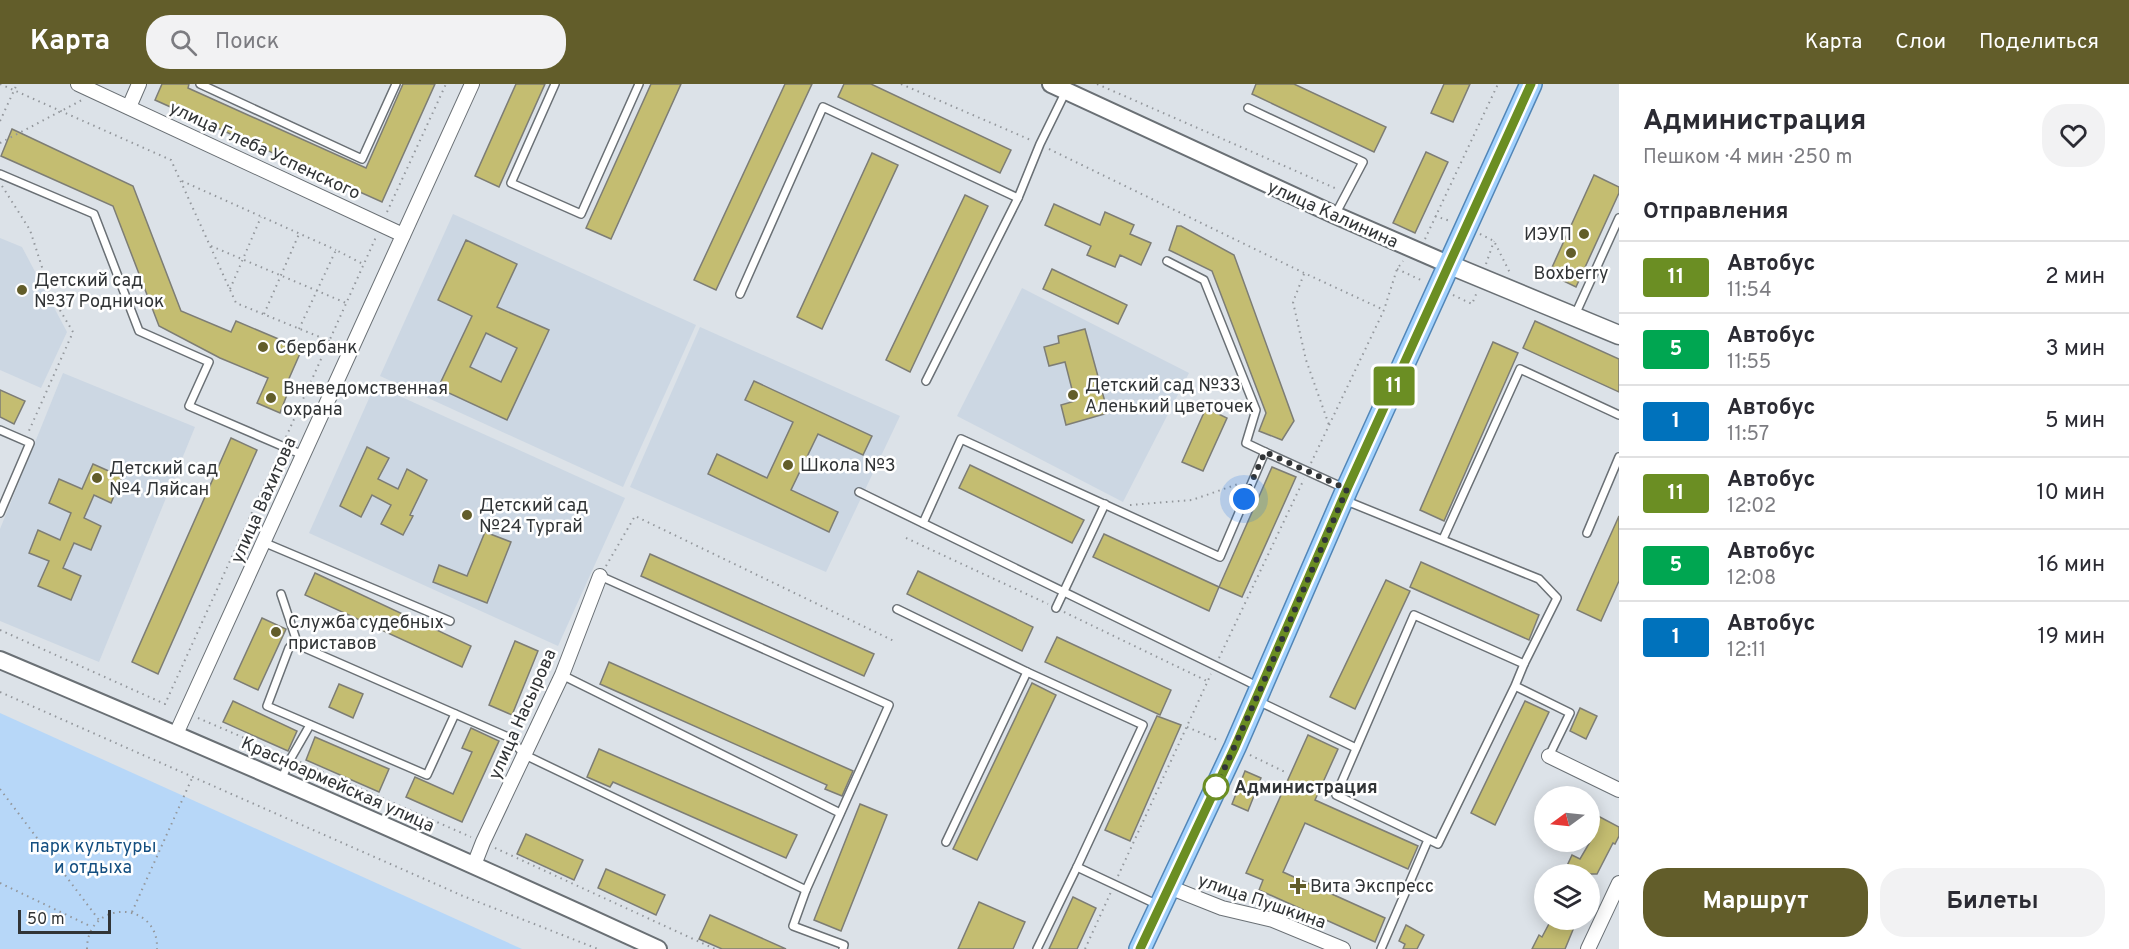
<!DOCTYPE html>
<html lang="ru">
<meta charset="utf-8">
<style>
body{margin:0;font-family:Overpass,sans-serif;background:#f2f2f3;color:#2b2b33;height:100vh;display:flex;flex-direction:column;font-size:22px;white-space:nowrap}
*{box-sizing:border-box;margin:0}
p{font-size:20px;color:#7c7c81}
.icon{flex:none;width:33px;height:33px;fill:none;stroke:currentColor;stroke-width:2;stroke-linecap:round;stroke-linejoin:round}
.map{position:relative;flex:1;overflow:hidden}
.panel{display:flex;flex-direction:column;background:#fff;width:510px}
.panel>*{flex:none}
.badge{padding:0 12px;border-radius:4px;font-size:21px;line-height:39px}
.needle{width:39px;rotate:255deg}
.tools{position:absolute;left:1534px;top:702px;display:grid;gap:12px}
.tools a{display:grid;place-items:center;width:66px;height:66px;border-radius:50%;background:#fff;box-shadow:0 3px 15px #0003;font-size:30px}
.scale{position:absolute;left:18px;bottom:15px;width:93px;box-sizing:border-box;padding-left:6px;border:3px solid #313436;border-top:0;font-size:16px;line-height:21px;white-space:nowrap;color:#313436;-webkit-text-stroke:4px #fff;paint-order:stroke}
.you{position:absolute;width:30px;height:30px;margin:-15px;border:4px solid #fff;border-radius:50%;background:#1a73e8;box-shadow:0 0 0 9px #1a73e833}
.map>.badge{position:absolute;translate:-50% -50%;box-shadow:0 0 0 3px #fff}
h2{padding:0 24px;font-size:22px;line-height:54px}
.round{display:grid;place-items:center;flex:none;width:63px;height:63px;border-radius:24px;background:#f2f2f3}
.headline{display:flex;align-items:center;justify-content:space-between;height:102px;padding:0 24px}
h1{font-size:28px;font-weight:700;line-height:45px}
.primary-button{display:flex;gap:12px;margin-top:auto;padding:12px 24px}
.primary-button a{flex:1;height:69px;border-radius:24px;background:#625d2a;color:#fff;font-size:24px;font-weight:700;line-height:69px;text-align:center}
.primary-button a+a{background:#f2f2f3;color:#2b2b33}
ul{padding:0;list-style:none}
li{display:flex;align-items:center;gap:18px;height:72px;padding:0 24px;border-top:2px solid #e1e1e2}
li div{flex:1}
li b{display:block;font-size:22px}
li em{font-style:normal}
li .badge{min-width:66px;font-weight:700;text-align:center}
header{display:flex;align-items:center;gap:36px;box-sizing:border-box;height:84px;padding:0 30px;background:#625d2a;color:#fff}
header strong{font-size:28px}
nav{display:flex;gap:33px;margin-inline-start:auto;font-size:21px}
.search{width:420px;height:54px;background:#f2f2f3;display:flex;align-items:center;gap:15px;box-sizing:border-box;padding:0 21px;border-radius:24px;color:#7c7c81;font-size:22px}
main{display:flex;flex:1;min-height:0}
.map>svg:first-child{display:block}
.built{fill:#ccd7e3}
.green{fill:#b7d7f8}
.building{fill:#c4bd71;stroke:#7d7d75;stroke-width:1.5;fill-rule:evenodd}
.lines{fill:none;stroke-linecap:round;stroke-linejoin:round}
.service-casing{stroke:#6a7075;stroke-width:10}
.minor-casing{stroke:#6a7075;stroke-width:16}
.tertiary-casing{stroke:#6a7075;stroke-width:20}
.secondary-casing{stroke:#6a7075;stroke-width:21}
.primary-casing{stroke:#5286b7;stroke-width:24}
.path{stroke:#93979c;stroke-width:2;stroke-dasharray:1.5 4.5;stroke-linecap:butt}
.service{stroke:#fff;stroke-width:7}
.minor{stroke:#fff;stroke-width:14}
.tertiary{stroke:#fff;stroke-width:16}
.secondary{stroke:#fff;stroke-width:18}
.primary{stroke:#a2d1fd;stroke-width:21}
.line-casing{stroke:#fff;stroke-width:14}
.line{stroke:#6b8e23;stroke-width:9}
.walk{stroke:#313436;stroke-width:6;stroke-dasharray:0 10.8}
.poi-dot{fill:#625d2a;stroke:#fff;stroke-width:2}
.stop-dot{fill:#fff;stroke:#6b8e23;stroke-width:3}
.labels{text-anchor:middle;stroke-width:5;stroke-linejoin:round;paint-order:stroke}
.street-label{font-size:18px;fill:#313436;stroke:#fff}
.poi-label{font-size:18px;fill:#313436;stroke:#fff;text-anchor:start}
.stop-label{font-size:18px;font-weight:bold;fill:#313436;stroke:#fff;text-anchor:start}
.park-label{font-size:18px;fill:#144f81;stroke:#fff}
</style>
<header>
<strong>Карта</strong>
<div class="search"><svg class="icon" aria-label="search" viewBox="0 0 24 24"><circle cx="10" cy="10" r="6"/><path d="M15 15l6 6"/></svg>Поиск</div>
<nav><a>Карта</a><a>Слои</a><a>Поделиться</a></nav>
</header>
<main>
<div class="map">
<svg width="1619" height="865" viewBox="0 0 1619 865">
<rect width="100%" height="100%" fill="#dce2e8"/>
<g class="built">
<polygon points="453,130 696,241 623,403 380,292"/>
<polygon points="0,154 22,163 67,248 41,304 0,286"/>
<polygon points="1022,204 1189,289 1123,418 957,332"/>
<polygon points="700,243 900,332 826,488 630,403"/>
<polygon points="63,289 195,343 99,578 0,537 0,445"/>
<polygon points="375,301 625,414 558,562 309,449"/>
</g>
<polygon class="green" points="0,629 522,865 0,865"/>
<g class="building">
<polygon points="162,0 189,0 188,4 366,84 403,0 435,0 382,118 155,16"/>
<polygon points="516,0 545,0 499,103 475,92"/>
<polygon points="651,0 681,0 611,155 586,144"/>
<polygon points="785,0 812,0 716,206 694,196"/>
<polygon points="844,0 871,0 1011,66 1000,89 838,13"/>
<polygon points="1256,0 1294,0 1386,43 1374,68 1252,10"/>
<polygon points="1444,0 1470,0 1453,38 1431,29"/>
<polygon points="12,45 133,102 181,227 231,248 236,237 302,265 284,306 288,308 280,329 257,319 268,294 220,274 159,242 113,122 1,72"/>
<polygon points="1426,68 1448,78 1415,149 1393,139"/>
<polygon points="872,69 898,81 822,245 797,233"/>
<polygon points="1594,91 1619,103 1619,109 1576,203 1549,190"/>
<polygon points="965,111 988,122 910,288 886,276"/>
<polygon points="1054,120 1100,141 1105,128 1134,141 1130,150 1151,159 1141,181 1120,171 1115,183 1087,171 1091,162 1045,141"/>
<polygon points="1177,142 1181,142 1234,171 1294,337 1282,356 1259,347 1266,329 1212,187 1169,166"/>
<path d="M 466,156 L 517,180 L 497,223 L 549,246 L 507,336 L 438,304 L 472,232 L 438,216 ZM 486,249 L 517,264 L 501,298 L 470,283 Z"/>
<polygon points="1052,185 1127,221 1118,240 1043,205"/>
<polygon points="1535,237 1619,275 1619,308 1523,264"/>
<polygon points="1085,245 1108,329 1066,341 1061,321 1075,317 1065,278 1049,282 1044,263 1059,259 1058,252"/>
<polygon points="1493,258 1518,269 1444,437 1420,426"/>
<polygon points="754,297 872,352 863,371 818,350 791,406 838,428 829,448 708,390 717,370 767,394 793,338 745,316"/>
<polygon points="0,306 25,317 14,340 0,333"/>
<polygon points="1206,324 1227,334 1203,387 1182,378"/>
<polygon points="231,354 257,366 158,590 132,578"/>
<polygon points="367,363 389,374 378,395 398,405 407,385 427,396 410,431 413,432 403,451 381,440 391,421 372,411 361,433 340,422"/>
<polygon points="93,380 122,393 111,419 94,411 84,434 101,442 91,466 74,459 63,484 81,492 71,516 38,502 49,477 29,469 38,446 60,456 71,429 49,419 59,395 82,405"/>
<polygon points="970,381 1084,436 1072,459 959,404"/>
<polygon points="1272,383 1296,393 1242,513 1219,503"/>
<polygon points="1619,432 1619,497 1601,537 1577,526"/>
<polygon points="485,448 511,458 487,519 433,498 439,481 467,492"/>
<polygon points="1104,450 1219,503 1209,527 1093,473"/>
<polygon points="650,470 874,570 864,592 641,492"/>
<polygon points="1421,478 1539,531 1529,556 1410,503"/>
<polygon points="918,487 1033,543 1022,567 907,510"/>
<polygon points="315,489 471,562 462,583 305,511"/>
<polygon points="1386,496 1410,507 1355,625 1330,613"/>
<polygon points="262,534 286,545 258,606 234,595"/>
<polygon points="1057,553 1171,606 1160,631 1045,578"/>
<polygon points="515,557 538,567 512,631 489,621"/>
<polygon points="609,578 853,687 842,712 825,705 827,701 600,600"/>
<polygon points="1032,599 1056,611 977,776 953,765"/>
<polygon points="339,600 363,610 353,634 329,623"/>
<polygon points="233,617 297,647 288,667 223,638"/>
<polygon points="1525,617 1549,628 1495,741 1471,729"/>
<polygon points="1580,624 1597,632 1586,655 1570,647"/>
<polygon points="1157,632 1181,641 1130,757 1105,746"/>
<polygon points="471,644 499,657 462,738 406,713 415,693 453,710 472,668 462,664"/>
<polygon points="1308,651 1338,665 1315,716 1418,762 1408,785 1305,739 1283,788 1385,834 1375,858 1259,806 1263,796 1246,789"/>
<polygon points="315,653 389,685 379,708 306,676"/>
<polygon points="599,665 797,751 786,774 613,698 610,703 587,693"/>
<polygon points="1245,687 1261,694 1248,727 1232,720"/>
<polygon points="860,720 887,731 841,847 814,836"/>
<polygon points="1598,732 1619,743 1619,752 1615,760 1613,759 1597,790 1579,790 1566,784 1572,771 1580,775 1590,758 1593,749 1590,748"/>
<polygon points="526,750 583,776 574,796 517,770"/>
<polygon points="606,785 665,811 656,831 598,804"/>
<polygon points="1073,813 1096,824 1077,865 1049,865"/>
<polygon points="979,818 1025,838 1013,865 958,865"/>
<polygon points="710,831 786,865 722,865 699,855"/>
<polygon points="1551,836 1564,836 1575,841 1565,865 1532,865 1539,851 1542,853"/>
<polygon points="1406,841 1424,851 1417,865 1403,865 1405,860 1399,857"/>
</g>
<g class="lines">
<defs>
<g id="service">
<polyline points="200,0 362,75 396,0"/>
<polyline points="555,0 511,99 581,130 639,0"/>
<polyline points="1248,24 1363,78 1335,131"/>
<polyline points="0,90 94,130 139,247 209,278 189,322 303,371"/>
<polyline points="1167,177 1204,196 1256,326 1246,359 1265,368"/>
<polyline points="740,210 823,23 1018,114"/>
<polyline points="1575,231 1619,134"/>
<polyline points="926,297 1018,114 1040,60 1066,7"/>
<polyline points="0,346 30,359 0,429"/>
<polyline points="859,408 1259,603"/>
<polyline points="1344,416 1539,495 1557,514 1524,580"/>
<polyline points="923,439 961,355 1220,473 1265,368 1344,404"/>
<polyline points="1587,449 1619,373"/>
<polyline points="1443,455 1520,285 1619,331"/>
<polyline points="263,458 450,537"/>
<polyline points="600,492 889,621 806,806 793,842 844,861 843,865"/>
<polyline points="281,510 298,561 508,653 525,671 806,806"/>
<polyline points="1056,524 1105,420"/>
<polyline points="897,525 1027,588 1143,641 1077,783 1158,821"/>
<polyline points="296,556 289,564 267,622 427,691 455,630"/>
<polyline points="562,591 840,729"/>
<polyline points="1515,602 1524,580 1414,531 1336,711 1438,760 1515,602 1570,629 1549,672"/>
<polyline points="1258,617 1356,664"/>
<polyline points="281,696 291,674 310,641"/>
<polyline points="946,758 1027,588"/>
<polyline points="1037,865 1077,783"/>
<polyline points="1381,865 1428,756"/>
</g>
<g id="minor">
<polyline points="78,0 403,151"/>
<polyline points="129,23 139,0"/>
<polyline points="176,650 472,0"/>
<polyline points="1549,672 1619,706"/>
<polyline points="474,781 483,758 562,591 600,492"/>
<polyline points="1169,803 1222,824 1273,836 1343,865"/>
<polyline points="1588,865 1619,799"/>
</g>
<g id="tertiary">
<polyline points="1051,0 1335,131 1450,181"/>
<path d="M 0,576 C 221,669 441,765 658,865"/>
</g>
<polyline id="secondary" points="1450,181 1619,251"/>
<polyline id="primary" points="1140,865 1235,663 1347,405 1531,0"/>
</defs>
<use href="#service" class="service-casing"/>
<use href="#minor" class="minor-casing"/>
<use href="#tertiary" class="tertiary-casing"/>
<use href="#secondary" class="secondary-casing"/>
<use href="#primary" class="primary-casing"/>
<g class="path">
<polyline points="0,0 171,76 236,219 332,258"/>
<polyline points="901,0 1033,57"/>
<polyline points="1097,0 1337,105"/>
<polyline points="0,37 17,0"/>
<polyline points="0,59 82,16"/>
<polyline points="1049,65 1302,188 1384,226"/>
<polyline points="182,97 336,166"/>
<polyline points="2,102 30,146 51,211 73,248 28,349"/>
<polyline points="387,128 446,0"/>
<polyline points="1435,132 1450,137"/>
<polyline points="1480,150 1494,157 1510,189"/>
<polyline points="1425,155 1498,0"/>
<polyline points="211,162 346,219"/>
<polyline points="1486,180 1494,157"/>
<polyline points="1397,185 1423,197"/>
<polyline points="1304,190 1293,218 1306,276 1329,341"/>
<polyline points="230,205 261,133"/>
<polyline points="1453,211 1472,220 1477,208"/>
<polyline points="264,230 299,150"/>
<polyline points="299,245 336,166 363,180"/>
<polyline points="286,353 376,153"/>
<polyline points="1311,379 1384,226 1397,185 1403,177"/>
<polyline points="1130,421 1192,416 1241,399"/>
<polyline points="906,454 1048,520"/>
<polyline points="606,482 635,432 894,557"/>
<polyline points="1064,528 1207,597"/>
<polyline points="0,546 165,620 278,371"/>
<polyline points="1219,574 1304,395"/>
<polyline points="0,608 463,812 598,865"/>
<polyline points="198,634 284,671"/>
<polyline points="1187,643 1220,657"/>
<polyline points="1250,671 1285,688"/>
<polyline points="300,678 471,753"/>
<polyline points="0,705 99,836"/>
<polyline points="495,764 715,865"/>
<polyline points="1118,792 1211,590"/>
<polyline points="0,799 92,843"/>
<polyline points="132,828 193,692"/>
<path d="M 87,865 C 87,815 159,816 157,865"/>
<polyline points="1085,865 1111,808"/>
</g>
<use href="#service" class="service"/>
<use href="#minor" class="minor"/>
<use href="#tertiary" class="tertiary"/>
<use href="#secondary" class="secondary"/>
<use href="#primary" class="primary"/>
</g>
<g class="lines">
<defs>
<polyline id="line" points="1140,865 1235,663 1347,405 1531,0"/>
</defs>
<use href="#line" class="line-casing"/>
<use href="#line" class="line"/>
<polyline class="walk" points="1216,703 1261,604 1347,405 1265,368 1244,415"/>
</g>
<g class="poi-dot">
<circle cx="1584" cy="150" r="6"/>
<circle cx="1571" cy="169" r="6"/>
<circle cx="22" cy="206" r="6"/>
<circle cx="263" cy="263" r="6"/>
<circle cx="1073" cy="311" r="6"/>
<circle cx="271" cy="314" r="6"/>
<circle cx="788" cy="381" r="6"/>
<circle cx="97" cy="394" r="6"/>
<circle cx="467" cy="431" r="6"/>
<circle cx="276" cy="548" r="6"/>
<path d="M1295 793h6v6h6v6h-6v6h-6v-6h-6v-6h6z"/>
</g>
<circle class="stop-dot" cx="1216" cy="703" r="12"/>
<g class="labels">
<g class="street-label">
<text transform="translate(265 66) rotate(25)" y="6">улица Глеба Успенского</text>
<text transform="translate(1333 130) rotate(24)" y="6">улица Калинина</text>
<text transform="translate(263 416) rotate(-66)" y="6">улица Вахитова</text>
<text transform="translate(522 630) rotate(-66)" y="6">улица Насырова</text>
<text transform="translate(338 700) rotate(24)" y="6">Красноармейская улица</text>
<text transform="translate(1262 817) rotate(19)" y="6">улица Пушкина</text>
</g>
<g class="poi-label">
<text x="1572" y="156" text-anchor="end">ИЭУП</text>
<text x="1571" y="195" text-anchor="middle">Boxberry</text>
<text x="34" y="202">Детский сад<tspan x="34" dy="21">№37 Родничок</tspan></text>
<text x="275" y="269">Сбербанк</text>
<text x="1085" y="307">Детский сад №33<tspan x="1085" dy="21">Аленький цветочек</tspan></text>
<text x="283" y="310">Вневедомственная<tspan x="283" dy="21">охрана</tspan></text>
<text x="800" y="387">Школа №3</text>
<text x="109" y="390">Детский сад<tspan x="109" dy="21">№4 Ляйсан</tspan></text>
<text x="479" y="427">Детский сад<tspan x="479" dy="21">№24 Тургай</tspan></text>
<text x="288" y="544">Служба судебных<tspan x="288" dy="21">приставов</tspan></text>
<text x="1310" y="808">Вита Экспресс</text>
</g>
<g class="stop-label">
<text x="1234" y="709">Администрация</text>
</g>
<g class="park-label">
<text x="93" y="768">парк культуры<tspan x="93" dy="21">и отдыха</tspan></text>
</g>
</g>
</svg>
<div class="tools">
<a><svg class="needle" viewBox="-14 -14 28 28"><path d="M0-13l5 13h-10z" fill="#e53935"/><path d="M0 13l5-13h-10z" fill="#7c7c81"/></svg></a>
<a><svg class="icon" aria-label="layers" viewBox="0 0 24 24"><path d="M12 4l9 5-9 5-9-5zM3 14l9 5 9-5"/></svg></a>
</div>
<div class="scale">50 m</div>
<div class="you" style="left:1244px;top:415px"></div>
<b class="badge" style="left:1394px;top:302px;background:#6b8e23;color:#fff">11</b>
</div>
<section class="panel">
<div class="headline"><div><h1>Администрация</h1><p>Пешком · 4 мин · 250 m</p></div><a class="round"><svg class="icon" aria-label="heart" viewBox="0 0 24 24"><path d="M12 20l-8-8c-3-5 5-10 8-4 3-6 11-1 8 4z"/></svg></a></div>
<h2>Отправления</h2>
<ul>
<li><span class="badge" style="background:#6b8e23;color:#fff">11</span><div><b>Автобус</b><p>11:54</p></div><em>2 мин</em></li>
<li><span class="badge" style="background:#00a651;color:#fff">5</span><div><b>Автобус</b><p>11:55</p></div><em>3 мин</em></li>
<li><span class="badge" style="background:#0072bc;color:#fff">1</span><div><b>Автобус</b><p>11:57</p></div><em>5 мин</em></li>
<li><span class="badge" style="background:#6b8e23;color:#fff">11</span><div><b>Автобус</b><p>12:02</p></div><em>10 мин</em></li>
<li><span class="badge" style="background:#00a651;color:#fff">5</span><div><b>Автобус</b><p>12:08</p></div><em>16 мин</em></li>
<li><span class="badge" style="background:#0072bc;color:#fff">1</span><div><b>Автобус</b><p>12:11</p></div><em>19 мин</em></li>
</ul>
<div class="primary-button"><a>Маршрут</a><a>Билеты</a></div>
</section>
</main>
